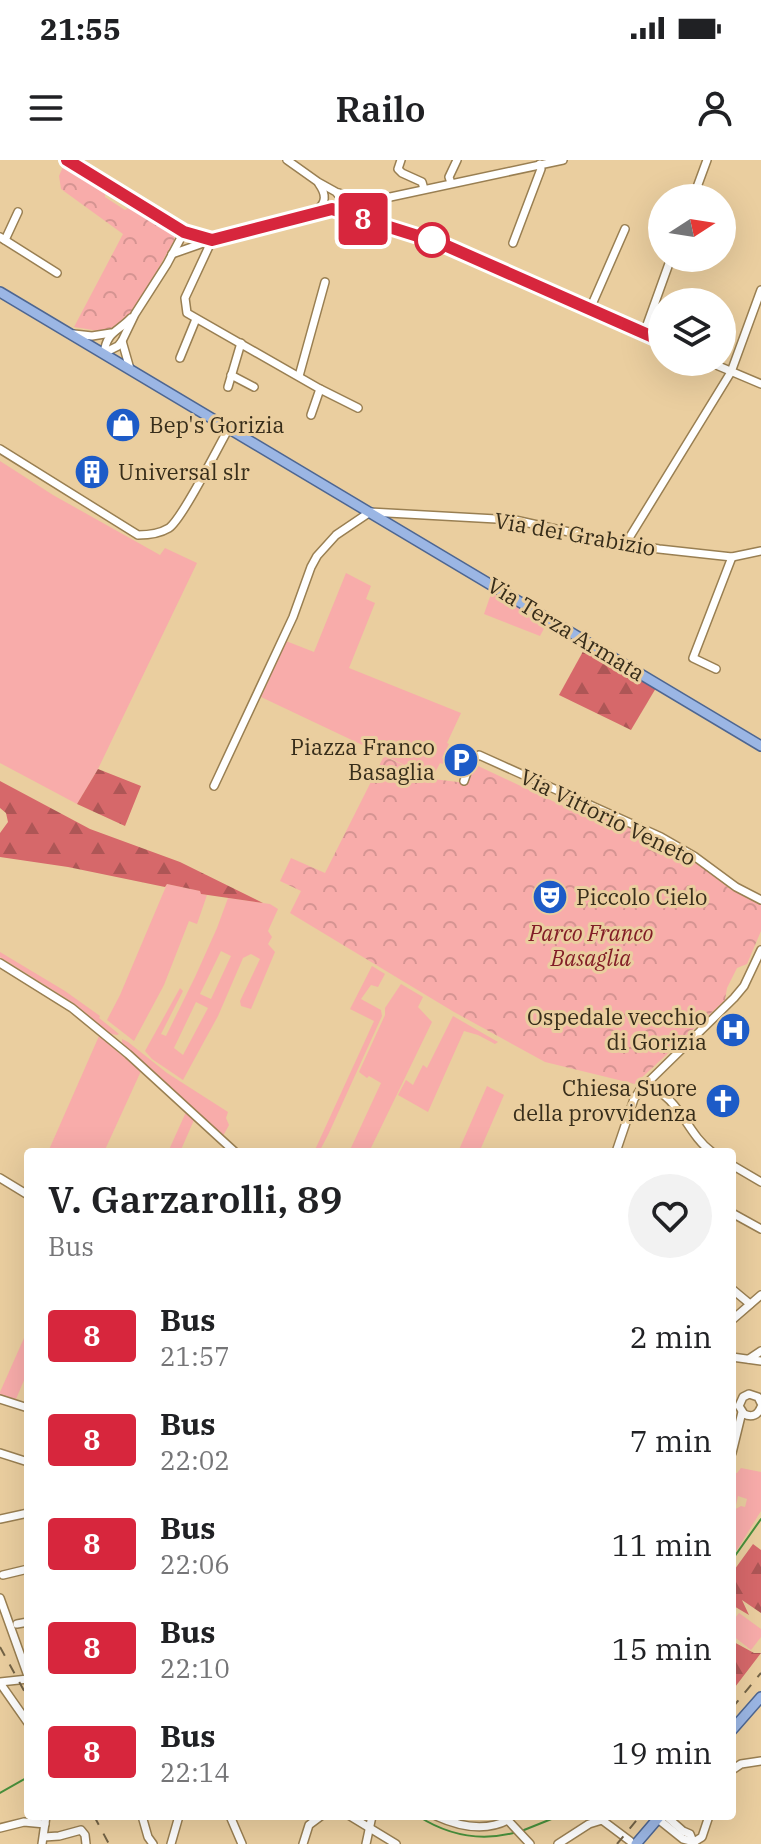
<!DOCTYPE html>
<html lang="it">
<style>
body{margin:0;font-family:"IBM Plex Serif",serif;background:#f2f2f2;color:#202124;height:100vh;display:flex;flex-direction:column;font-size:30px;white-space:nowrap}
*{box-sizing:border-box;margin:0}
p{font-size:26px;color:#757577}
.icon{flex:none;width:44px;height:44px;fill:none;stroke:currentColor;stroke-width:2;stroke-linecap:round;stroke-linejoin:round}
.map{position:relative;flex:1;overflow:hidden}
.sheet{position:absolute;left:24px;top:988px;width:712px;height:672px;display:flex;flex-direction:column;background:#fff;border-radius:8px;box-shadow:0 8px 32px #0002}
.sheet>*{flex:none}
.badge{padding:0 16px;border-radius:6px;font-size:28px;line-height:52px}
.needle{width:52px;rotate:78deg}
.tools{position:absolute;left:648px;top:24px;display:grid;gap:16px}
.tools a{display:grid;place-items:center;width:88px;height:88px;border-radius:50%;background:#fff;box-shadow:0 8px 32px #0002;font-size:40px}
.map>.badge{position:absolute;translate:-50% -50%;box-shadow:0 0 0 4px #fff}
.round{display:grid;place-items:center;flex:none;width:84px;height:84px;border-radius:42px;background:#f2f2f2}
.headline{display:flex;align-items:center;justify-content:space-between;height:136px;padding:0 24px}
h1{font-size:38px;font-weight:600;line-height:60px}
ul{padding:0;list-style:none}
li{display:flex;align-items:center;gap:24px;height:104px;padding:0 24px}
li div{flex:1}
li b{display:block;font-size:30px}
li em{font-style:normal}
li .badge{min-width:88px;font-weight:700;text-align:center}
.status{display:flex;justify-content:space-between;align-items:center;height:56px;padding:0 40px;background:#fff;direction:ltr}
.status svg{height:22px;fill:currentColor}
header{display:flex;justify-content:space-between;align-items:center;height:104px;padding:0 24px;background:#fff;font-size:36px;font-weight:600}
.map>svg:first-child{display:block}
.green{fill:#f8acaa;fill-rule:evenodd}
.forest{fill:url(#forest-firs)}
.park{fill:url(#park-crowns)}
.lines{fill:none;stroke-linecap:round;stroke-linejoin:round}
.stream{stroke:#48903c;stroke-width:2}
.minor-casing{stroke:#997f52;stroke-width:10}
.major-casing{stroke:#4d6692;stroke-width:12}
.minor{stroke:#fff;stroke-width:7}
.major{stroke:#9bb6e4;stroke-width:9}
.rail{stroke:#736346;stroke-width:2;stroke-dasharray:10 10;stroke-linecap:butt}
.line-casing{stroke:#fff;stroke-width:18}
.line{stroke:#d7263d;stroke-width:12}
.stop-dot{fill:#fff;stroke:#d7263d;stroke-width:4}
.labels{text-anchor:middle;stroke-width:6;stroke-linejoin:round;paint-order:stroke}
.poi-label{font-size:22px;fill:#372d1a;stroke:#eace9f;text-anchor:start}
.street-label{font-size:22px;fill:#372d1a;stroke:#eace9f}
.park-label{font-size:22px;font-style:italic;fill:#821d27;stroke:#eace9f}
</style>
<div class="status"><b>21:55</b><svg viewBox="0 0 49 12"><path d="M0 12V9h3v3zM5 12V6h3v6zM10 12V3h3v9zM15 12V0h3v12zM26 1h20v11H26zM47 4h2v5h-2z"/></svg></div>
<header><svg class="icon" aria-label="menu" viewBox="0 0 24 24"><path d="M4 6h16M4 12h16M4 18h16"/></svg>Railo<svg class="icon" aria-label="person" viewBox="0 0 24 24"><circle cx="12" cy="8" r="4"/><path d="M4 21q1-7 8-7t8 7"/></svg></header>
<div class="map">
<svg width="761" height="1684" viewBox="0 0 761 1684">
<defs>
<pattern id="forest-firs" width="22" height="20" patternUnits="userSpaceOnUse" patternTransform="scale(2)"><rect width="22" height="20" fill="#d6686a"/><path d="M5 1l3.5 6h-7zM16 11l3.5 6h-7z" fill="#ae5656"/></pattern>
<pattern id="park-crowns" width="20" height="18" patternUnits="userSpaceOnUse" patternTransform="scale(2)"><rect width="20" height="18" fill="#f8acaa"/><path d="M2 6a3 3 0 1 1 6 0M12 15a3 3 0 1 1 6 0" fill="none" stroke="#d59492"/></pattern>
</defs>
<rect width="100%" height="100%" fill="#eace9f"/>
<g class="green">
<polygon points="0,301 53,335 160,395 165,388 197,403 98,609 77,644 0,603"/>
<polygon points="346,413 371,426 366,439 375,443 349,508 461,553 447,583 449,584 442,598 445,600 443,604 440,603 432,618 261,537 286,481 314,492"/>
<polygon points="492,431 547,463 540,476 484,454"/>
<polygon points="167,724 201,731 201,734 207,735 197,764 189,761 164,825 134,881 107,860 120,835"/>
<path d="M 228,738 L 270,744 L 278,749 L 268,771 L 272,777 L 268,784 L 275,792 L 251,849 L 241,846 L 240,841 L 260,799 L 251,794 L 243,798 L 218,856 L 183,920 L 152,899 L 145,891 L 180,828 L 183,831 L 161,874 L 166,876 L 195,817 L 217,768 ZM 221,791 L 231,796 L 211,839 L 200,834 ZM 196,842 L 208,848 L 183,895 L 174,888 Z"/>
<polygon points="0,792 65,831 100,856 99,858 119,874 117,875 111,874 72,842 0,797"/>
<polygon points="372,806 385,814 378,827 371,825 361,839 381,850 382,856 328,975 319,992 314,992 374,861 350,849"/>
<polygon points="401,824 423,837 418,847 432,862 369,992 349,992 381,923 369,916 367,918 359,912 385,855 385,848"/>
<polygon points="453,856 498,882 495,884 478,875 464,871 428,952 398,935 406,920 413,925 423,905 427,908"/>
<polygon points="99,876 141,911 104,992 48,992"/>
<polygon points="122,879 128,882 167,913 228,952 226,958 229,965 223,976 122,883"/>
<polygon points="487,926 504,935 481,988 479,992 458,992"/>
<polygon points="186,952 194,960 180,992 168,992"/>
<polygon points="28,1169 28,1211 16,1239 0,1235 0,1232"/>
<polygon points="741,1308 761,1312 761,1351 732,1398 732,1351 741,1346 745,1347 747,1339 738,1336 736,1345 732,1346 732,1313 737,1313"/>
<polygon points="739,1453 761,1469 761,1477 751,1490 732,1475 732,1462"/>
</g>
<g class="forest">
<polygon points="586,486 656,528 631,570 559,535"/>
<polygon points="98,609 141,626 125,666 77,644"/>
<polygon points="0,621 90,669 180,702 263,743 201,734 200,731 167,724 165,727 68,707 0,697 0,673 8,662 6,653 0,648"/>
<polygon points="753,1384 761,1390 761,1453 742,1440 749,1455 732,1445 732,1413"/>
<polygon points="732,1481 754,1493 761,1493 732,1531"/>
</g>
<g class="park">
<polygon points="65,2 105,25 105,37 125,50 134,44 172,67 175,74 174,81 132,154 114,167 99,171 74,167 123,74 61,29 59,16"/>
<polygon points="384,596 433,619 466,623 476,605 563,646 568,637 682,691 730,729 761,745 761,771 747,804 737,808 727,828 725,840 635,924 545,902 454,852 290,753 301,731 280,721 291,698 325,713"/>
</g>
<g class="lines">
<g class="stream">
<polyline points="732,1400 761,1359"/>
<polyline points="0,1633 28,1617"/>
<path d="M 418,1656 C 449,1676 481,1682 517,1672"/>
<polyline points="524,1670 559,1656"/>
</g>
<defs>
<g id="minor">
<polyline points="67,0 184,72 212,79"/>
<polyline points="287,0 318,22 336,32 340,37 340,44 337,48"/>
<polyline points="401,0 398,9 402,13 422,22 424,29"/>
<polyline points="451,23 449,17 457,0"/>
<polyline points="339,33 361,47 368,59"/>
<polyline points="693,38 707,0"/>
<path d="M 317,50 C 327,42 326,34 319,24"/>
<polyline points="334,50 440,83 662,181"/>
<polyline points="0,77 57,113"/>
<polyline points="5,80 18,52"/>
<polyline points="212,80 185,138 187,153 320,229 358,248"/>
<polyline points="513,83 541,9 540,4"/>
<polyline points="172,94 212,80 311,54 563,0"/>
<polyline points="590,149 625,69"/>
<polyline points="644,173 671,98"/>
<polyline points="74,174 92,176 111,173"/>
<polyline points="122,181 130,209"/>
<polyline points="104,193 118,186 122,181 135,154 167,104 184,72"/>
<path d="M 104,193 C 107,171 118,172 131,158"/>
<polyline points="180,198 196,159"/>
<polyline points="709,202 761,224"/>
<polyline points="231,215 254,227"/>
<polyline points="299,216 325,122"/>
<polyline points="228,227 241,183"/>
<polyline points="311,255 320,229"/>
<path d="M 0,289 L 138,375 C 149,375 159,374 169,368 C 183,358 218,287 229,268"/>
<polyline points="626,383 731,212 761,130"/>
<polyline points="716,509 693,498 732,397"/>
<polyline points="464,621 471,601 479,595 661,677 694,696 736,727 761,740"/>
<polyline points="214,626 293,457 311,407 317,396 336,375 370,352 515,360 601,379 659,389 732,397 761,391"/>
<polyline points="0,803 72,848 128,894 235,992"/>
<path d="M 640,930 C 648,930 658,930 665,936 C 683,950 691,977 712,992"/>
<polyline points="616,992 634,939 640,930 734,838 744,826 761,790"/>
<polyline points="732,1005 761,1022"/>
<polyline points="0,1018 28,1035"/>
<polyline points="732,1053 761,1069"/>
<polyline points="732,1129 750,1144"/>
<polyline points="732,1160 761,1135"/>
<polyline points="732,1197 761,1201"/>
<polyline points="749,1199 761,1191"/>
<polyline points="0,1239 28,1248"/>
<path d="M 761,1243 L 758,1237 L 749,1234 L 743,1237 L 739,1246 L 744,1254 C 752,1258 758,1255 761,1247"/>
<polyline points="0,1293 28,1302"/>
<polyline points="732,1293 742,1252"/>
<polyline points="0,1359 28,1353"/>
<polyline points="3,1415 28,1409"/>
<polyline points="0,1438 28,1516"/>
<polyline points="17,1464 28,1462"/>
<polyline points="0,1522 28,1519"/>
<polyline points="0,1523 28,1563"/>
<polyline points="732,1610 741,1604 761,1601"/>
<polyline points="142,1656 148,1677 153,1684"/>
<polyline points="230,1656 242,1684"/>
<polyline points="350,1656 396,1684"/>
<path d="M 436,1656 C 458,1666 485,1672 508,1660"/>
<polyline points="504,1656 530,1684"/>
<polyline points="666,1656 683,1671 690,1674 694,1684"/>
<polyline points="658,1659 683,1679 694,1682"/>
<polyline points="0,1668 24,1662 45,1664"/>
<polyline points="44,1677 59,1676 81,1670 85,1675 86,1684"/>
<polyline points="694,1682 702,1677 709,1656"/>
<polyline points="42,1684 46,1656"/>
<polyline points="171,1684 179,1656"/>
<polyline points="303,1684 309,1665 321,1656"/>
<polyline points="366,1684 372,1656"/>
<polyline points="558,1684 589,1664 602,1660 630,1681"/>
</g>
<g id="major">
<polyline points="0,132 761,586"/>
<polyline points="732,1570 761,1537"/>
<polyline points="636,1684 660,1656"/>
</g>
</defs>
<use href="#minor" class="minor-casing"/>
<use href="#major" class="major-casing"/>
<use href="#minor" class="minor"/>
<use href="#major" class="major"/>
<g class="rail">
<polyline points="0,1487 28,1538"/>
<polyline points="732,1548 761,1513"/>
<polyline points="94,1656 109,1684"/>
<polyline points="617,1684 640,1656"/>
</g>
</g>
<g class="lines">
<defs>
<polyline id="line" points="67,0 184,72 212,80 332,49 440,83 662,181"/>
</defs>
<use href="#line" class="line-casing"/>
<use href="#line" class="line"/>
</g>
<defs>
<symbol id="shop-disc" viewBox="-11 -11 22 22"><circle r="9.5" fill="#1d5bc7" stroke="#eace9f"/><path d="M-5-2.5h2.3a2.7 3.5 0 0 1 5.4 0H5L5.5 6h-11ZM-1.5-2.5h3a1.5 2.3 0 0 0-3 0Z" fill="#fff"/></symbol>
<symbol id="building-disc" viewBox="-11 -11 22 22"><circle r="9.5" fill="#1d5bc7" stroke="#eace9f"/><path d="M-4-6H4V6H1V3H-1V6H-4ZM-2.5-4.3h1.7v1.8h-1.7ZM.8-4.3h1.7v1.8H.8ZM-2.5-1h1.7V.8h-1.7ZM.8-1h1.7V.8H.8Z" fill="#fff"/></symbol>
<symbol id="parking-disc" viewBox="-11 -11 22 22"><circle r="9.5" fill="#1d5bc7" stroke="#eace9f"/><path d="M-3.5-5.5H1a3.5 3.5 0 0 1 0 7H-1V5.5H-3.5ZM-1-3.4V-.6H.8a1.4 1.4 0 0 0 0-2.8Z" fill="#fff"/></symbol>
<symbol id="theatre-disc" viewBox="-11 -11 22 22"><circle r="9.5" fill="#1d5bc7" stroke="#eace9f"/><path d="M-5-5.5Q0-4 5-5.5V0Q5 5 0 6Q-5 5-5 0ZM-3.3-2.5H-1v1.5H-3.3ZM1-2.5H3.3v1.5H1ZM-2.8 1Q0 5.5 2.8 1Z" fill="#fff"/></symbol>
<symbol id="hospital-disc" viewBox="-11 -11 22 22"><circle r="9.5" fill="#1d5bc7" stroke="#eace9f"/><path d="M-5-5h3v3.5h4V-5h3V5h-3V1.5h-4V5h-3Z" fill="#fff"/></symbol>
<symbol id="church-disc" viewBox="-11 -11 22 22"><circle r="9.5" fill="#1d5bc7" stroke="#eace9f"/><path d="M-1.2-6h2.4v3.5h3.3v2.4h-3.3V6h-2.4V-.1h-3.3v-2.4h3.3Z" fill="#fff"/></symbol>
</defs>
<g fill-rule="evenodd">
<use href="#shop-disc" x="103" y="245" width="40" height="40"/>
<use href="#building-disc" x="72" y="292" width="40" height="40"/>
<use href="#parking-disc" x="441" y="580" width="40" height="40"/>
<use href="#theatre-disc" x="530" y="717" width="40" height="40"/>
<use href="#hospital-disc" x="713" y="850" width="40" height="40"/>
<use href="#church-disc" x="703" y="921" width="40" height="40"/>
</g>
<circle class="stop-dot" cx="432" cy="80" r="16"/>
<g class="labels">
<g class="poi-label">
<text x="149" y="273">Bep's Gorizia</text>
<text x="118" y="320">Universal slr</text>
<text x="435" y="595" text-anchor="end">Piazza Franco<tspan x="435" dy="25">Basaglia</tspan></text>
<text x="576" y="745">Piccolo Cielo</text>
<text x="707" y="865" text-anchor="end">Ospedale vecchio<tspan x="707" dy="25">di Gorizia</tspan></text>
<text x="697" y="936" text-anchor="end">Chiesa Suore<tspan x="697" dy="25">della provvidenza</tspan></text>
</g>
<g class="street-label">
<text transform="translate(575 374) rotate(10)" y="8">Via dei Grabizio</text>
<text transform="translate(566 469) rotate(31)" y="8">Via Terza Armata</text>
<text transform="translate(608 657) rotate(26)" y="8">Via Vittorio Veneto</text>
</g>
<g class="park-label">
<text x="591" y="781">Parco Franco<tspan x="591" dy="25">Basaglia</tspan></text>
</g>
</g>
</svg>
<div class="tools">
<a><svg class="needle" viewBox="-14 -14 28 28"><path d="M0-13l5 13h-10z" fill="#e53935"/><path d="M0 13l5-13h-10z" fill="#757577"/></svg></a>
<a><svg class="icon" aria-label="layers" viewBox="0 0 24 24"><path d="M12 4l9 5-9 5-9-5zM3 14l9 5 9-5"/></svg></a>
</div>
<b class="badge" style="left:363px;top:59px;background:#d7263d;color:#fff">8</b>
<section class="sheet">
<div class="headline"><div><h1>V. Garzarolli, 89</h1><p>Bus</p></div><a class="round"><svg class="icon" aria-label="heart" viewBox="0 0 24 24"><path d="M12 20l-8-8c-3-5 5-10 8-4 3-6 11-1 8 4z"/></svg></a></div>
<ul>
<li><span class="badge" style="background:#d7263d;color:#fff">8</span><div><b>Bus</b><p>21:57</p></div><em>2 min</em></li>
<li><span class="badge" style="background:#d7263d;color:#fff">8</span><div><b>Bus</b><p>22:02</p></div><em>7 min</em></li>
<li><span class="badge" style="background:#d7263d;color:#fff">8</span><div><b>Bus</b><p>22:06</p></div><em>11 min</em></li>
<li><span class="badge" style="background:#d7263d;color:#fff">8</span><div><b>Bus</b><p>22:10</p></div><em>15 min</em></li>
<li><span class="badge" style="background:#d7263d;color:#fff">8</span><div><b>Bus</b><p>22:14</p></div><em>19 min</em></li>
</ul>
</section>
</div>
